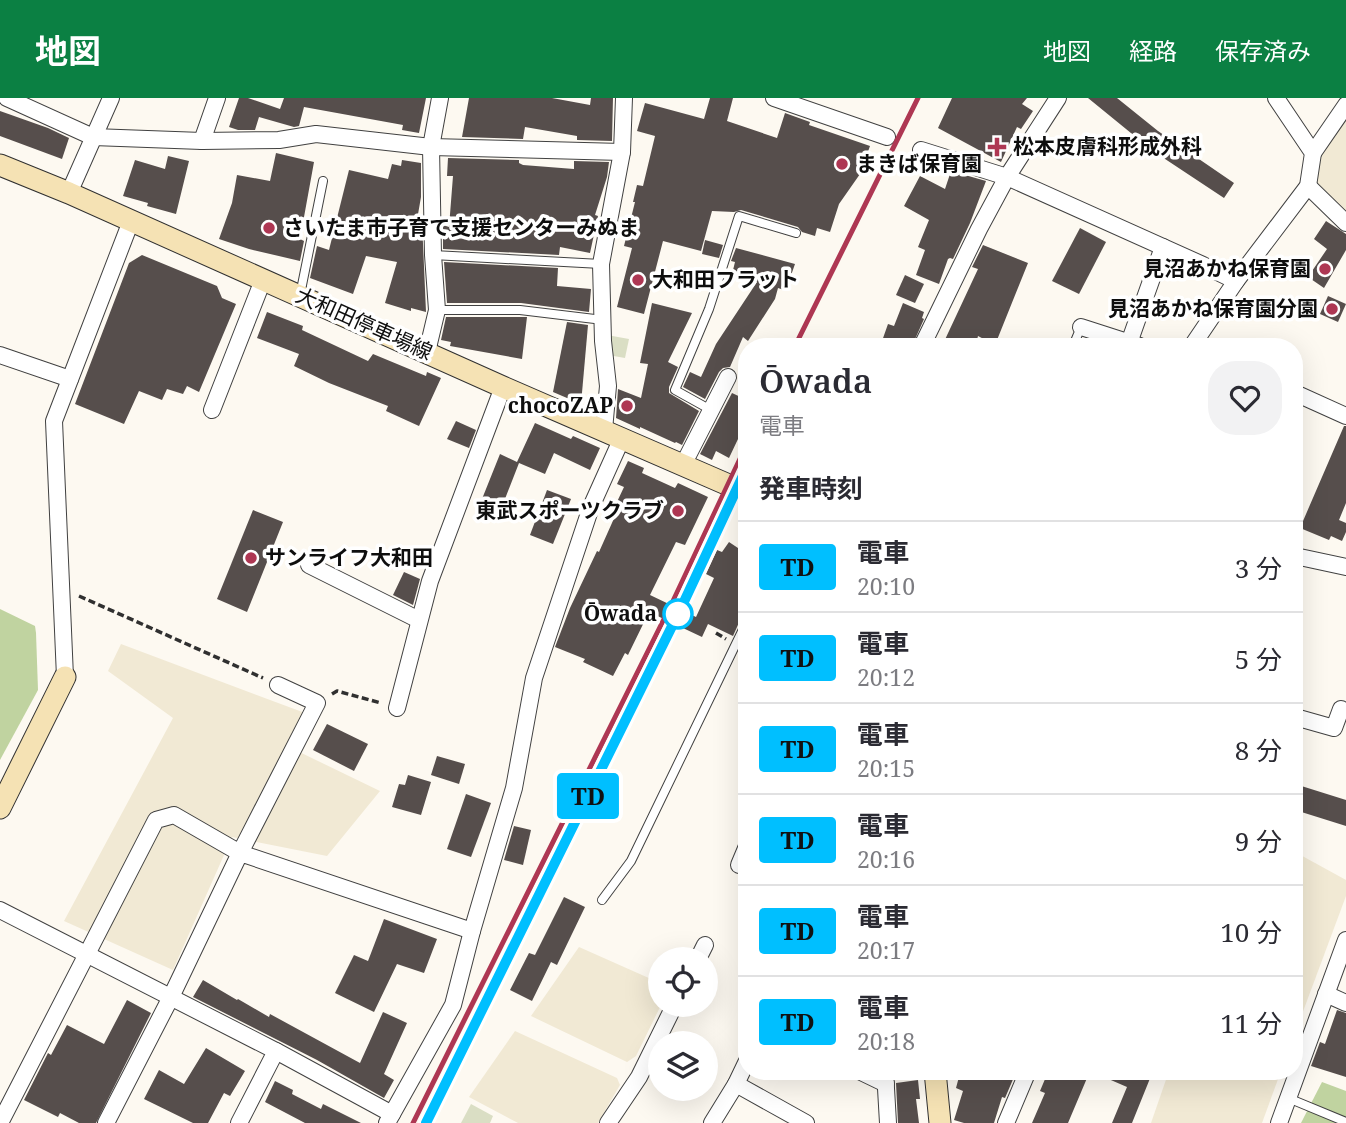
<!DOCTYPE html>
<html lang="ja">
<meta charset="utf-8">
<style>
body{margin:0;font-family:"Noto Serif","Noto Sans JP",serif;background:#f2f2f3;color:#2b2b33;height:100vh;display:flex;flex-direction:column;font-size:26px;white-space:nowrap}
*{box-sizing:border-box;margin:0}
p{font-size:23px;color:#7c7c81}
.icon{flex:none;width:38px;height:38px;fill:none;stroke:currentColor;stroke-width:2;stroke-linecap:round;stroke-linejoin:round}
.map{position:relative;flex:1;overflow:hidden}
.drawer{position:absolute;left:738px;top:240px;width:565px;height:742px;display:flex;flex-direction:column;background:#fff;border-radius:28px;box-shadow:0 7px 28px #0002}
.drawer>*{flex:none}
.badge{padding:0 14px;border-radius:5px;font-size:24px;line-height:46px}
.fabs{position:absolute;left:648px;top:849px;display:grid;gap:14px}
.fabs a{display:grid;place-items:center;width:70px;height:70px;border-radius:50%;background:#fff;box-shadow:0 7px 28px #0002;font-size:35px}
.map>.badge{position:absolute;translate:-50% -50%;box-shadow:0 0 0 4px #fff}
h2{padding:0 21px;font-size:26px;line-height:63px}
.round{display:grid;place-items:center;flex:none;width:74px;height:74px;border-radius:28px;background:#f2f2f3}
.overview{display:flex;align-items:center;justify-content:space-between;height:119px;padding:0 21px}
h1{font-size:33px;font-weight:600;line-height:52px}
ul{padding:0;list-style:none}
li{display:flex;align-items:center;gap:21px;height:91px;padding:0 21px;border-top:2px solid #e1e1e2}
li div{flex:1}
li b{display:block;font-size:26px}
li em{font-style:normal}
li .badge{min-width:77px;font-weight:700;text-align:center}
header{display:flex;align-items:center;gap:42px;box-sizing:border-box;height:98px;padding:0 35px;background:#0b8043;color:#fff}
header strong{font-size:33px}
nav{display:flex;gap:38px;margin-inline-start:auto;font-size:24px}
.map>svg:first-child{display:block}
.farmland{fill:#f1e9d4}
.forest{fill:#c0d3a0}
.cemetery{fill:#dadec4}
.building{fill:#564e4c}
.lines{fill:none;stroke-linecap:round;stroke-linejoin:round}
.lane-casing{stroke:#414141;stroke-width:10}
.street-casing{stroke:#414141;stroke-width:18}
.secondary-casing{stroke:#303030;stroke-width:23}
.path{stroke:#303030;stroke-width:3.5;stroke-dasharray:7 3.5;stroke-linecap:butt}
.lane{stroke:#fff;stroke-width:8}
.street{stroke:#fff;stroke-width:16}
.secondary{stroke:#f5e2b4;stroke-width:21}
.rail{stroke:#ae3753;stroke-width:5}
.line-casing{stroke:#fff;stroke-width:16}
.line{stroke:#00bfff;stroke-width:10}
.poi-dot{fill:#ae3753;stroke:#fff;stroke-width:2.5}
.stop-dot{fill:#fff;stroke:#00bfff;stroke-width:3.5}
.labels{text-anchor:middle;stroke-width:7;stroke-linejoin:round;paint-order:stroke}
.poi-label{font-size:21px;font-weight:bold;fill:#0e0e0e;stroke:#fff;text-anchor:start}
.street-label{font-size:21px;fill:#0e0e0e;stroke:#fff}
.stop-label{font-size:21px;font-weight:bold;fill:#0e0e0e;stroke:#fff;text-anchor:end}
</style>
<header>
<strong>地図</strong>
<nav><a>地図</a><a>経路</a><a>保存済み</a></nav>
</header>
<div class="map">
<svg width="1346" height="1025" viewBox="0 0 1346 1025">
<rect width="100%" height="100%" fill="#fdf9f1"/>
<g class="farmland">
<polygon points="1346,17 1346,116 1315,87 1319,54"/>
<polygon points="121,546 305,615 287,648 380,693 327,758 232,739 173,872 64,823 173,620 108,573"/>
<polygon points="1295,754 1346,782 1346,798 1295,935"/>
<polygon points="579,849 660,885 660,906 661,907 636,958 627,964 531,918"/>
<polygon points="515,933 617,980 620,987 598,1025 518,1025 469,999"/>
<polygon points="1169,973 1281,973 1262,1025 1151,1025"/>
</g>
<g class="forest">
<polygon points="0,511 35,528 36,535 38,592 0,662"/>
<polygon points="1322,984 1346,993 1346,1025 1301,1025"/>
</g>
<g class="cemetery">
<polygon points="607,237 629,241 625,260 608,257"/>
<polygon points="471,1006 493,1018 490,1025 461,1025"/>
</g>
<g class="building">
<polygon points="239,0 248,0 280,11 284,0 426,0 419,35 402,32 403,27 304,9 299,28 294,29 259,19 255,32 238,32 229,29"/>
<polygon points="469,0 552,0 590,7 591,0 613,0 612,43 577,42 577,38 525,29 523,41 462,39"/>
<polygon points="710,0 733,0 727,23 777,40 785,15 810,24 809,27 870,48 860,76 839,106 830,134 817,130 815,138 802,134 798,129 741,112 734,114 712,113 701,153 663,143 644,216 617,209 632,150 624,148 635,104 633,104 637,87 643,88 655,38 637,33 645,5 704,21"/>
<polygon points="952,0 1027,0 1022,6 1033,13 1021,31 1017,29 1001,64 938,30"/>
<polygon points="1088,0 1117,0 1158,33 1234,85 1224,100 1153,53"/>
<polygon points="0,13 48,30 69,40 62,61 0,38"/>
<polygon points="276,55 314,64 300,141 304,143 300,163 249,151 219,141 232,105 237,77 270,83"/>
<polygon points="168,58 189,63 176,116 147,108 148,105 123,98 135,62 165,71"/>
<polygon points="448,60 519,62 519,65 523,67 574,71 574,63 609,64 607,79 595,117 598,118 590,155 560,149 559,157 443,151 443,127 449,129 453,78 447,78"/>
<polygon points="402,62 421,65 421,99 417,122 422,123 426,214 411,210 411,213 385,205 397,164 366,158 353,196 310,180 317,148 329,152 349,72 388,81 392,66 401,68"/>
<polygon points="951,73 986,83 970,125 953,161 950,160 948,161 939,186 916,177 925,152 918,149 929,122 904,108 920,78 945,91"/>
<polygon points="1326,123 1346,136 1346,152 1324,190 1308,179 1327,151 1314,141"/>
<polygon points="1080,130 1106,144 1079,196 1052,183"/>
<polygon points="705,142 723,147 719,160 702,156"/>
<polygon points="983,147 1028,165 995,247 978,238 977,242 973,241 970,248 942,248 978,171 972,169"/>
<polygon points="736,150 795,166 788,186 786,185 784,192 778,190 775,201 748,243 743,239 730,269 723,270 719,274 705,301 683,289 690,274 701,279 716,246 757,184 732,176 735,164 731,163"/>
<polygon points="142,157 217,188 222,200 236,206 199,294 187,288 183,296 167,291 162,302 139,293 124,326 75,306 129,165"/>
<polygon points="444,164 558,170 557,188 591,191 589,214 521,205 447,205"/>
<polygon points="905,177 924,186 915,205 896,197"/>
<polygon points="1328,198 1346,206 1338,224 1320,216"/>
<polygon points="652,205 692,215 668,264 678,269 669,289 669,295 699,313 682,347 676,344 675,345 640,329 640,331 616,320 618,291 641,300 648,266 640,265"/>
<polygon points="903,205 924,214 922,220 924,221 912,248 897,248 882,243 888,226 894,228"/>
<polygon points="267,214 303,228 302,232 368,263 373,256 426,278 427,274 441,280 419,328 386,313 388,308 329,285 294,268 299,256 257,240"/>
<polygon points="446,219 527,219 522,261 450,248 451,244 441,242"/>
<polygon points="567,224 588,227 581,306 553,294"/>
<polygon points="732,295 747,302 747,322 729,360 716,353 712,362 700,356"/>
<polygon points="456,323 476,332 469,350 447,341"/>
<polygon points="535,325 571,341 573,338 600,350 590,372 554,355 545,376 519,365 496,424 476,416 500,356 517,364"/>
<polygon points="1344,328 1346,328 1346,405 1339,422 1346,425 1346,434 1342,443 1331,438 1329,442 1300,430"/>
<polygon points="628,363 644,370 642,375 675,390 678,385 708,399 685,447 676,444 650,497 696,519 714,480 706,476 717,452 722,454 729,444 747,456 747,516 741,520 733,538 708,526 702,539 649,514 628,557 625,555 613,578 583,564 585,561 555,549 570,510 597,453 599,454 620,407 616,406 624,389 617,386"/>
<polygon points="547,392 571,401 553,446 530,437"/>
<polygon points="253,412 283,424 247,514 217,501"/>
<polygon points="404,474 420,481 413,507 393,497"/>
<polygon points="327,626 368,646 354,673 313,652"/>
<polygon points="437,658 465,666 459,686 431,677"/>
<polygon points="408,677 431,684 421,717 392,709 399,686 405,687"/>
<polygon points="1295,686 1346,702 1346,728 1295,712"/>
<polygon points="466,696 491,705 471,759 447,751"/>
<polygon points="514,728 531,732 523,767 504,762"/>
<polygon points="564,799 585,809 557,867 551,864 532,903 510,892 529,855 535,857"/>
<polygon points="384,821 437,841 424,875 397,866 374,914 335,895 354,857 368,863"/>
<polygon points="203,882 237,902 238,901 269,919 270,916 360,965 383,914 407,925 384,976 394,982 384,1000 317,962 193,899"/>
<polygon points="127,902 151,915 96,1025 79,1025 60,1015 58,1019 24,1002 48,955 51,957 67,927 104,946"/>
<polygon points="1337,912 1346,915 1346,979 1311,968 1320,944 1325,946"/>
<polygon points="206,950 245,973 230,998 224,995 208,1025 193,1025 144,1001 159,972 184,986"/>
<polygon points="969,973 999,973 1014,979 1005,1000 1002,999 994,1025 964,1025 954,1022 963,993 956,990 960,975 967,977"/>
<polygon points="1058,973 1090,973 1068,1025 1032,1025 1045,995 1040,993 1048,974 1057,977"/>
<polygon points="1090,973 1153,973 1132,1025 1112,1025 1127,989"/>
<polygon points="918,982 920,1001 916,1001 919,1025 898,1025 896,985"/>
<polygon points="275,983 293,992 292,996 321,1011 323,1006 361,1025 305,1025 265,1004"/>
</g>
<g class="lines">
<defs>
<g id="lane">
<polyline points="433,157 601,166"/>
<polyline points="300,197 323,83"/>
<polyline points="437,212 520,212 603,222"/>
<polyline points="1073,248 1081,229"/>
<polyline points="711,312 675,292 709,211 739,118 796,135"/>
<polyline points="602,802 631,763 747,523"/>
<polyline points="1288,1000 1346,1024"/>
</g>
<g id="street">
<polyline points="7,0 93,39 202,43 279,42 316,36 431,49 622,54"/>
<polyline points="774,0 887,39"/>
<polyline points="202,43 217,0"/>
<polyline points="921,52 1007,79 1203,167 1236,183"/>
<polyline points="1313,55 1346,7"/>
<polyline points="1308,88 1346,125"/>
<polyline points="69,95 111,0"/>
<polyline points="1081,229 1140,248"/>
<polyline points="1129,245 1163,149"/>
<polyline points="922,248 979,131 1007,79 1058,0"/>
<polyline points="1192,248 1236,183 1308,88 1313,55 1276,0"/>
<polyline points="427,254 437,212 433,157 431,49 440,0"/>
<polyline points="0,257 70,281"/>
<polyline points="1295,295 1346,318"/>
<polyline points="212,312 263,182"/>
<polyline points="604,332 608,288 603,243 601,166 622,54 624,0"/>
<polyline points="683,367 728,279"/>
<polyline points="1295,458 1346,469"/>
<polyline points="309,467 419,522"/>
<polyline points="65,579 54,323 131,123"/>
<polyline points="397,610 430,483 503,289"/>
<polyline points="1295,619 1334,630 1341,611"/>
<polyline points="739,767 747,748"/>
<polyline points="0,812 276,953 392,1016"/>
<polyline points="698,861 705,847"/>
<polyline points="1326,896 1346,905"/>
<polyline points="859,973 886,986"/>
<polyline points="885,973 888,1025"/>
<polyline points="736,986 806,1025"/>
<polyline points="0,1025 156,722 174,717 240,755 317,605 278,587"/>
<polyline points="106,1025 171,899 240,755 472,833"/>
<polyline points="239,1025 276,953"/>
<polyline points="387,1025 453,907 472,833 514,690 534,580 591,409 622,340"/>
<polyline points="608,1025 639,979 675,906"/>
<polyline points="712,1025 736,986 747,963"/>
<polyline points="1006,1025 1028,973"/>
<polyline points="1279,1025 1346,842"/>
</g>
<g id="secondary">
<polyline points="0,67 69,95 503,289 747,395"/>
<polyline points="0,710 65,579"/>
<polyline points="935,973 940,1025"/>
</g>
</defs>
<use href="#lane" class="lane-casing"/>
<use href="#street" class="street-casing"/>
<use href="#secondary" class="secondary-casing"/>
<g class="path">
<polyline points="79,498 263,580"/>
<polyline points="716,535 726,541"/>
<polyline points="332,596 337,593 381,605"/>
</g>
<use href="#lane" class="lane"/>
<use href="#street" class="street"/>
<use href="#secondary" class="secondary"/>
<g class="rail">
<polyline points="795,248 918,0"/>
<polyline points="413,1025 673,503 747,346"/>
<polyline points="426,1025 676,521"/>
</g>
</g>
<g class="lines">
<defs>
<polyline id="line" points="426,1025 682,508 747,369"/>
</defs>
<use href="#line" class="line-casing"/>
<use href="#line" class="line"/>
</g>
<g class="poi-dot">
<path d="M993.5 38.5h7v7h7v7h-7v7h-7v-7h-7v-7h7z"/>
<circle cx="842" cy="66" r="7"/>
<circle cx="269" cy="130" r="7"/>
<circle cx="1325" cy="171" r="7"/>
<circle cx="638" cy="182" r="7"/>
<circle cx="1332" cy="211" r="7"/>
<circle cx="627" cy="308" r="7"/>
<circle cx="678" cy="413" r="7"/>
<circle cx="251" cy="460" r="7"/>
</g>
<circle class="stop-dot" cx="678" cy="516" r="14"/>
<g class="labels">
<g class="poi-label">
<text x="1013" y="56">松本皮膚科形成外科</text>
<text x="856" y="73">まきば保育園</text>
<text x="283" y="137">さいたま市子育て支援センターみぬま</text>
<text x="1311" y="178" text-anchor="end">見沼あかね保育園</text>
<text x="652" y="189">大和田フラット</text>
<text x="1318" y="218" text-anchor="end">見沼あかね保育園分園</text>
<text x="613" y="315" text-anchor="end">chocoZAP</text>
<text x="664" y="420" text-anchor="end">東武スポーツクラブ</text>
<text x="265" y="467">サンライフ大和田</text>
</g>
<g class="street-label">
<text transform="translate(364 226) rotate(24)" y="7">大和田停車場線</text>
</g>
<g class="stop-label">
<text x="657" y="523">Ōwada</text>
</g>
</g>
</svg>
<div class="fabs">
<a><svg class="icon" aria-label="locate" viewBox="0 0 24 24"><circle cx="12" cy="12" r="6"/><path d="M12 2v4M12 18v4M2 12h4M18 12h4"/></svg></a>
<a><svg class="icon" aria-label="layers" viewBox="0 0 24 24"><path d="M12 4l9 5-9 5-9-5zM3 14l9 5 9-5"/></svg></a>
</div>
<b class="badge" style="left:588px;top:698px;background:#00bfff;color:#111">TD</b>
<section class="drawer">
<div class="overview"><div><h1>Ōwada</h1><p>電車</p></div><a class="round"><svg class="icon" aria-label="heart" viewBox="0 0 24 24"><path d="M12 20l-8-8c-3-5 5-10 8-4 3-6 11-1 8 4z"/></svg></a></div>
<h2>発車時刻</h2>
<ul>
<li><span class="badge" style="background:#00bfff;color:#111">TD</span><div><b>電車</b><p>20:10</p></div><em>3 分</em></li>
<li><span class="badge" style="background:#00bfff;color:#111">TD</span><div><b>電車</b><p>20:12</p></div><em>5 分</em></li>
<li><span class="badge" style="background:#00bfff;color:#111">TD</span><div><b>電車</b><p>20:15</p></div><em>8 分</em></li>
<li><span class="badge" style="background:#00bfff;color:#111">TD</span><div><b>電車</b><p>20:16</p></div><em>9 分</em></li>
<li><span class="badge" style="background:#00bfff;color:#111">TD</span><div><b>電車</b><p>20:17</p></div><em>10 分</em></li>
<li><span class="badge" style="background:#00bfff;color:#111">TD</span><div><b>電車</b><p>20:18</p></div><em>11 分</em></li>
</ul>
</section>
</div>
